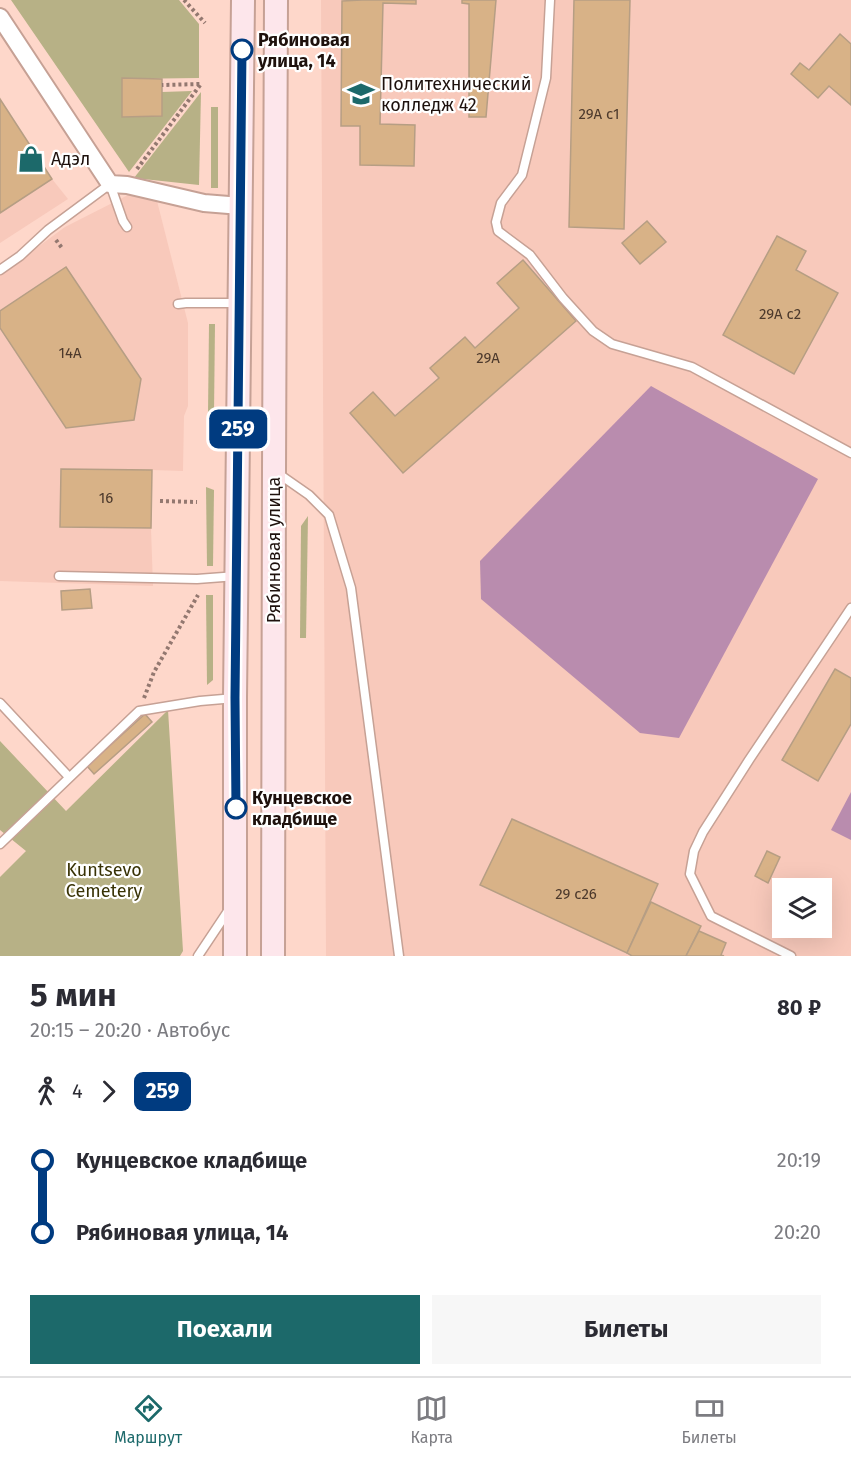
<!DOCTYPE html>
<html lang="ru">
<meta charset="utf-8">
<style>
body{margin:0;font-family:"Fira Sans",sans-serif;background:#f7f7f7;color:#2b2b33;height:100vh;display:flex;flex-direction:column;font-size:22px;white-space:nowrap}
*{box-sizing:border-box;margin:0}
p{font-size:20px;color:#7c7c81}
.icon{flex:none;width:33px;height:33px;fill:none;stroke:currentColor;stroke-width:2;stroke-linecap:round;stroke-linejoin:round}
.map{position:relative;height:956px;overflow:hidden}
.sheet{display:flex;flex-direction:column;background:#fff;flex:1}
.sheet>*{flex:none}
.badge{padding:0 12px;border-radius:9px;font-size:21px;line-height:39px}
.buttons{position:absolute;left:772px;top:878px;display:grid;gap:12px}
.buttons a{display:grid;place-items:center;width:60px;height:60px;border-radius:0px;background:#fff;box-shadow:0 6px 24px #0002;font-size:30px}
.map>.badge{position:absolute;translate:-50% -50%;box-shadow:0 0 0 3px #fff}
.legs{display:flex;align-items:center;gap:9px;height:66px;padding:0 30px;font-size:20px}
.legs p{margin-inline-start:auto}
.summary{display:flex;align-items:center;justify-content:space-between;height:102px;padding:0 30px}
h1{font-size:33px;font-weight:700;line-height:45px}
.cta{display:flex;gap:12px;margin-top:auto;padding:12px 30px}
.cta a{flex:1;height:69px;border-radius:0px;background:#1c696a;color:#fff;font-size:24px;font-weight:700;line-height:69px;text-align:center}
.cta a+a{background:#f7f7f7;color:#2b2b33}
ul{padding:0 30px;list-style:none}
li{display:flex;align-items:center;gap:21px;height:72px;font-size:22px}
li i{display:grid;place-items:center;width:9px;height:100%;margin:0 8px;background:currentColor}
li i::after{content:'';width:15px;height:15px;margin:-8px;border:4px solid;border-radius:50%;background:#fff}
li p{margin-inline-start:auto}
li:first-child i{background:linear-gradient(#0000 50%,currentColor 0)}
li:last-child i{background:linear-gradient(currentColor 50%,#0000 0)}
.tabs{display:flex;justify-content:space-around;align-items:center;height:84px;border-top:2px solid #e1e1e2;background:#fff;font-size:16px;color:#7c7c81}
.tabs a{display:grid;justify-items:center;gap:3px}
.tabs .on{color:#1c696a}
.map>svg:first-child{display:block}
.built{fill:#f8c9bb;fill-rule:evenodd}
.green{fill:#b7b186}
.water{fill:#b98cae}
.building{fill:#d8b287;stroke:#b69e84;stroke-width:1.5}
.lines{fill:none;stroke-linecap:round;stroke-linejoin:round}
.service-casing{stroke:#c6a195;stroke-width:11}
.minor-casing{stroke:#c6a195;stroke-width:20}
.secondary-casing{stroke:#c6a195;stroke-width:26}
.path{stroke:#937870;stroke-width:4;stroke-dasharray:3 3;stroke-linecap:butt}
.service{stroke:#fff;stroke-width:8}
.minor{stroke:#fff;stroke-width:16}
.secondary{stroke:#fde6eb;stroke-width:22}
.line-1-casing{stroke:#fff;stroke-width:14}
.line-1{stroke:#003b80;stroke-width:9}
.stop-1-dot{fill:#fff;stroke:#003b80;stroke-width:3}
.labels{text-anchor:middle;stroke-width:4.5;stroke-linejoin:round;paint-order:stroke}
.number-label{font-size:15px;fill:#4c392c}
.stop-label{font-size:18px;font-weight:bold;fill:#1e110d;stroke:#fff;text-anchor:start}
.poi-label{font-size:18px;fill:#1e110d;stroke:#fff;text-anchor:start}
.street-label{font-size:18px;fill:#1e110d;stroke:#fff}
.park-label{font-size:18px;fill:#383205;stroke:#fff}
</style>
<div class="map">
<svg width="851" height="956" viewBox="0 0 851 956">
<rect width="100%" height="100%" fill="#fed7ca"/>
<g class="built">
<path d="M 321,0 L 851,0 L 851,956 L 326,956 ZM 783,888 L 822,888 L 822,927 L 783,927 Z"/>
<polygon points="0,99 52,179 68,199 0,243"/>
<polygon points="128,195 157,201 188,323 188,406 184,416 183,471 152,470 151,528 153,586 0,581 0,275 65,227"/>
</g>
<g class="green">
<polygon points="11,0 179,0 199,24 199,78 122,79 122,117 162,116 162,92 192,91 129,172"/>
<polygon points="201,92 199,185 134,178"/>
<rect x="211" y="107" width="7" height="81"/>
<polygon points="209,324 215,324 214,413 208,414"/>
<polygon points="206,487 214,490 213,566 207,566"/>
<polygon points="308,516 306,638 300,638 301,526"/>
<polygon points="206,595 213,595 213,680 207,685"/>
<polygon points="168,710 183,951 180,956 0,956 0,877 26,851 0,830 0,741 66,811"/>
</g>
<g class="water">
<polygon points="651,386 818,479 679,738 640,733 481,599 480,561"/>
<polygon points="851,792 851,840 831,830"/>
</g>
<g class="building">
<polygon points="362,0 416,0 416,4 383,3 380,124 415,125 414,166 360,165 360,126 341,126 342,1"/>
<polygon points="462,0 496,0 486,117 469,117 469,4 462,3"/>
<polygon points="574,0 630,0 624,229 569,227"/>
<polygon points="840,34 851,44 851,105 829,86 818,98 791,74 800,63 809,70"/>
<polygon points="122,78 162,79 162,116 122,117"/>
<polygon points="0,99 52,179 0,213"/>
<polygon points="647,221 666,242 640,264 622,243"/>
<polygon points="777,236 806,251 796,270 838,293 794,374 723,335"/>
<polygon points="523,260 576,321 403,473 350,413 373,392 395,416 439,378 430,368 465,337 475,348 519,308 497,283"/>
<polygon points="66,267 141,379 134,420 66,428 0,328 0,311"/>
<polygon points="61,469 152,470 151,528 60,527"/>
<polygon points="90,589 92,608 62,610 61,591"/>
<polygon points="835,669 851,678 851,724 818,781 782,760"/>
<polygon points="145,714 152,722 94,774 87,766"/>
<polygon points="512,819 658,884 627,953 480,885"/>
<polygon points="767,851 780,857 768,883 755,876"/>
<polygon points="651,902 701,926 686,956 632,956 627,953"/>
<polygon points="699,931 726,943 721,955 724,956 686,956"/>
</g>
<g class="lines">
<defs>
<g id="service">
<polyline points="550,0 546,78 522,175 501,203 496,222 498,231 530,255 563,298 593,331 612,344 692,367 851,453"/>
<polyline points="0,270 20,256 48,230 110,184 123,221 127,227"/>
<polyline points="178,304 186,303 240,303"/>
<polyline points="276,472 309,495 329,515 351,588 399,956"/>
<polyline points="59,576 197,579 237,576"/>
<polyline points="0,703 69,777"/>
<polyline points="0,844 139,711 200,701 235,698"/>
<polyline points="198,956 230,908"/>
<polyline points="791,956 711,916 690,874 694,851 703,832 749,760 851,608"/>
</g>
<polyline id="minor" points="0,17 110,184 127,185 204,203 241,206"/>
<g id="secondary">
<polyline points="235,956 235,698 243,0"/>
<polyline points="273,956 274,470 276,0"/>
</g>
</defs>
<use href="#service" class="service-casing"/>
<use href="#minor" class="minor-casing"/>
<use href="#secondary" class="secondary-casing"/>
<g class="path">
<polyline points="184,0 205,23"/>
<polyline points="137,169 201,84 162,85"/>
<polyline points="56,240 62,248"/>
<polyline points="160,501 197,502"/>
<polyline points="144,698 154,672 198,595"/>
</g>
<use href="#service" class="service"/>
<use href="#minor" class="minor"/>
<use href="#secondary" class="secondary"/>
</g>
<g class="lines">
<defs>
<polyline id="line-1" points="236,808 235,698 242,50"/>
</defs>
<use href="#line-1" class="line-1-casing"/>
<use href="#line-1" class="line-1"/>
</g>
<defs>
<symbol id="university-bare" viewBox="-9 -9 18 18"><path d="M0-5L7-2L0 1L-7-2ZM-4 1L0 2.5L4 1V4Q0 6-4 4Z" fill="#1c696a" stroke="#fff" stroke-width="2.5" paint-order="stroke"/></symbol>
<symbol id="shop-bare" viewBox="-9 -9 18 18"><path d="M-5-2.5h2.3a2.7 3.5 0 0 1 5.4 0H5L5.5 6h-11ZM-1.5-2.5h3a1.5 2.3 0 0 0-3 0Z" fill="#1c696a" stroke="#fff" stroke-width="2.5" paint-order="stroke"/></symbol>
</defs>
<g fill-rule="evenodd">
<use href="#university-bare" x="342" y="75" width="38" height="38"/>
<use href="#shop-bare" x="12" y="140" width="38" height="38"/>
</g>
<g class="stop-1-dot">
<circle cx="242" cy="50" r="10"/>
<circle cx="236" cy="808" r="10"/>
</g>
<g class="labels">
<g class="number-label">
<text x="599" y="119">29А с1</text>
<text x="780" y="319">29А с2</text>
<text x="70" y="358">14А</text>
<text x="488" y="363">29А</text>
<text x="106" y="503">16</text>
<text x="576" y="899">29 с26</text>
</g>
<g class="stop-label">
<text x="258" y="46">Рябиновая<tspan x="258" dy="21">улица, 14</tspan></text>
<text x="252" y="804">Кунцевское<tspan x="252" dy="21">кладбище</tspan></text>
</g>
<g class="poi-label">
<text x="381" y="90">Политехнический<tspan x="381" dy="21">колледж 42</tspan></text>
<text x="51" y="165">Адэл</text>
</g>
<g class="street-label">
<text transform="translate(274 550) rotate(-90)" y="6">Рябиновая улица</text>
</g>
<g class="park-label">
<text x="104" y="876">Kuntsevo<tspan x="104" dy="21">Cemetery</tspan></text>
</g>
</g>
</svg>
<div class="buttons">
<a><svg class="icon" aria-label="layers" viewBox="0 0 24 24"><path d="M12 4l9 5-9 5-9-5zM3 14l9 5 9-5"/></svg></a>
</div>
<b class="badge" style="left:238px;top:429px;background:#003b80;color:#fff">259</b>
</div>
<section class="sheet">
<div class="summary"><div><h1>5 мин</h1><p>20:15 – 20:20 · Автобус</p></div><b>80 ₽</b></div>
<div class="legs"><svg class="icon" aria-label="walk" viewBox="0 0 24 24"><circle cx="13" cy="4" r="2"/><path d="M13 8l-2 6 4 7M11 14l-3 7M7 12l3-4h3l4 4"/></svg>4<svg class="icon" aria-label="forward" viewBox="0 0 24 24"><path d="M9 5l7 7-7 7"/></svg><b class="badge" style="background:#003b80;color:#fff">259</b></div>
<ul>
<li><i style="color:#003b80"></i><b>Кунцевское кладбище</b><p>20:19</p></li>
<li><i style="color:#003b80"></i><b>Рябиновая улица, 14</b><p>20:20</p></li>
</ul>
<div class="cta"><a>Поехали</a><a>Билеты</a></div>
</section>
<nav class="tabs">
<a class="on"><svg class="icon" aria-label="directions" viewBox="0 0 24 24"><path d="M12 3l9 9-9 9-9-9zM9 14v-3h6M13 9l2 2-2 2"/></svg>Маршрут</a>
<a><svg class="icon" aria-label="map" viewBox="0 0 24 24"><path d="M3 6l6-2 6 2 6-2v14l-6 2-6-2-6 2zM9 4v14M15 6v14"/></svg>Карта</a>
<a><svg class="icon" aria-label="tickets" viewBox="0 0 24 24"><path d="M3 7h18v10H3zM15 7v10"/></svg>Билеты</a>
</nav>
